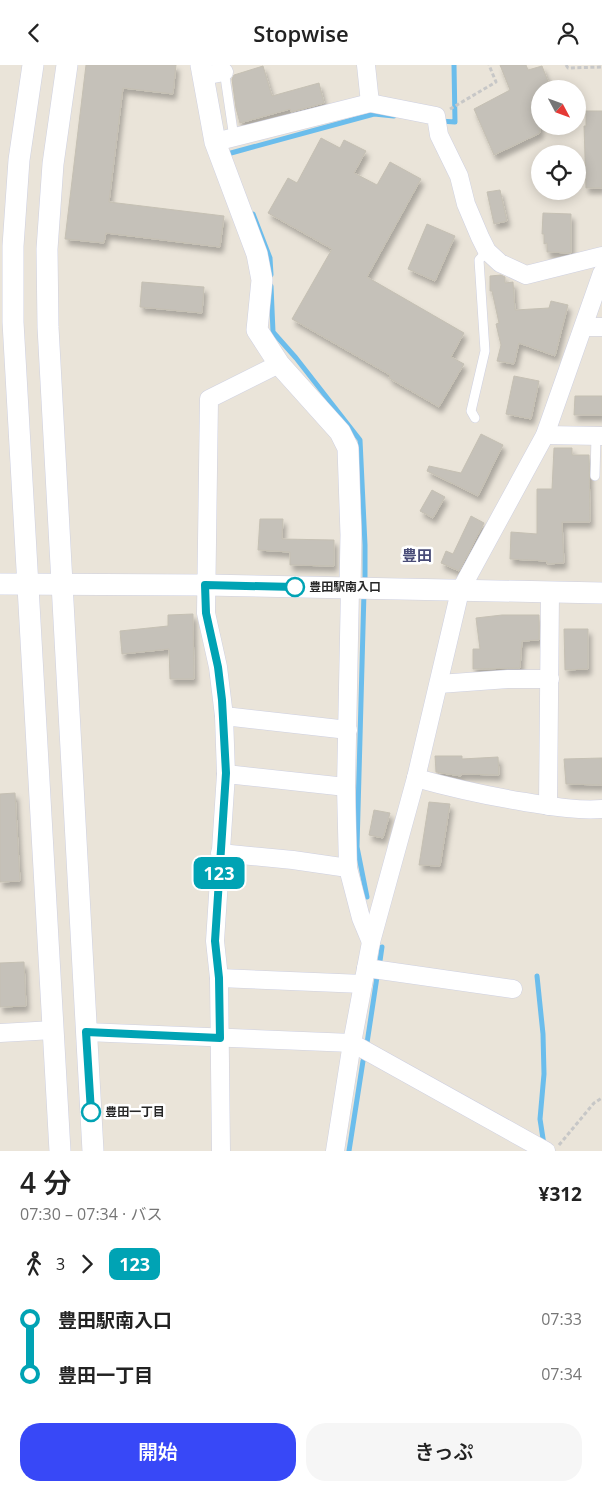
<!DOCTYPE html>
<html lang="ja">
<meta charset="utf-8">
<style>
body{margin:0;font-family:"Open Sans","Noto Sans JP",sans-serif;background:#f6f6f6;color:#222;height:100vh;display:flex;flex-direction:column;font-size:19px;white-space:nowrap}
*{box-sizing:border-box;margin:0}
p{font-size:16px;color:#767676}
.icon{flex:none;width:28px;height:28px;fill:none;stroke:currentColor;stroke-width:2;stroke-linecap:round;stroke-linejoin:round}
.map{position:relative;height:1086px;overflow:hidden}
.side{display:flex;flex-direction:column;background:#fff;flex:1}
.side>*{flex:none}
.badge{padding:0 10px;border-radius:8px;font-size:18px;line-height:32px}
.needle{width:32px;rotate:131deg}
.tools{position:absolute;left:531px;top:15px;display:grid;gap:10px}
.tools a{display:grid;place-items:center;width:55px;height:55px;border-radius:50%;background:#fff;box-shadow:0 2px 12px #0003;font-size:25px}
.map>.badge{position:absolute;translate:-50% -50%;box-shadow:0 0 0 2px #fff}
.legs{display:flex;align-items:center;gap:8px;height:55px;padding:0 20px;font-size:16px}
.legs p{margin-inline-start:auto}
.summary{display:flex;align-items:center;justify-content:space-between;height:85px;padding:0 20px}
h1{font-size:28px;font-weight:600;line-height:38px}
.button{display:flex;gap:10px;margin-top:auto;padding:10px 20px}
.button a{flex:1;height:58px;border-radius:20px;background:#3848f7;color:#fff;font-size:20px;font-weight:600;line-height:58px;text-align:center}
.button a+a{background:#f6f6f6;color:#222}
ul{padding:0 20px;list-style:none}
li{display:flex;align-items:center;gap:18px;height:55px;font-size:19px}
li i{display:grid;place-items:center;width:8px;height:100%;margin:0 6px;background:currentColor}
li i::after{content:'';width:12px;height:12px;margin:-6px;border:4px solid;border-radius:50%;background:#fff}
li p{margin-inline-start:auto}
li:first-child i{background:linear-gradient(#0000 50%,currentColor 0)}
li:last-child i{background:linear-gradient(currentColor 50%,#0000 0)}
header{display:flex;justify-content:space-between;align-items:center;height:65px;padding:0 20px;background:#fff;font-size:22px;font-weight:600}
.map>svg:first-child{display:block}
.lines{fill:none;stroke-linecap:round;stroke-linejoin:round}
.stream{stroke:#6bbdec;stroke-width:5}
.building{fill:#c5c1b9;stroke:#c5c0b3;filter:url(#shadow)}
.service-casing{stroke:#ced0e1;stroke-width:10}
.minor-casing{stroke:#ced0e1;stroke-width:19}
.tertiary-casing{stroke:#ced0e1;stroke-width:22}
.path{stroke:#c7c7c7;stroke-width:3;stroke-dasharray:4 2.5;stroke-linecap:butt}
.service{stroke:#fff;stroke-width:9}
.minor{stroke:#fff;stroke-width:18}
.tertiary{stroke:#fff;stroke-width:21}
.line-1-casing{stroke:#fff;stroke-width:11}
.line-1{stroke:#00a3b4;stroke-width:8}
.stop-1-dot{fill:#fff;stroke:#00a3b4;stroke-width:2.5}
.labels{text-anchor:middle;stroke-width:5;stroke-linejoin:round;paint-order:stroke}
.stop-label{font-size:12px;font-weight:bold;fill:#272727;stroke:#fff;text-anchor:start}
.quarter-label{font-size:15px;font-weight:bold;fill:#494c77;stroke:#fff}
</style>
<header><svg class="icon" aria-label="back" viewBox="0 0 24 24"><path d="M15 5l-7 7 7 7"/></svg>Stopwise<svg class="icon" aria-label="person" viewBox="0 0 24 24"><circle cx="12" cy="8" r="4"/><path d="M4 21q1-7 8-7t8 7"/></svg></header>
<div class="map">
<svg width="602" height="1086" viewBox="0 0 602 1086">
<defs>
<filter id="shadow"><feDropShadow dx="3" dy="5.5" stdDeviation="2.5" flood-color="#0004"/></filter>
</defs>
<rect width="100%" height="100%" fill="#eae4d9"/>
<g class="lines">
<g class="stream">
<polyline points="440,56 455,57 454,0"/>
<polyline points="231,88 374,49 394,51"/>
<polyline points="253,149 270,193 271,210"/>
<polyline points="271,221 273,267 296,293 360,375 365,480 365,519"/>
<polyline points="364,527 357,782 367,832"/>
<polyline points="380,896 382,882"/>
<polyline points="537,911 543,969 544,1009 540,1054 544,1080"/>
<polyline points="367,978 377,912"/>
<polyline points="349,1086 363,996"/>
</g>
</g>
<g class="building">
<polygon points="86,0 176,0 173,29 123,23 109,137 224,151 220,182 106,168 104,178 65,174"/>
<polygon points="500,0 526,0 528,5 542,1 551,24 540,24 540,68 494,90 474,44 510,25"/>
<polygon points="263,1 272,31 319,18 324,38 291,47 290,44 240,58 236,43 232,14 234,10"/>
<polygon points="586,46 602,46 602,123 586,123 584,61 586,61"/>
<polygon points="321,73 340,83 344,75 366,86 354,108 377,120 390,97 421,114 367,212 464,268 451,292 464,299 439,342 389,313 390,310 292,254 332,184 268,148 288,113 297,118"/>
<polygon points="500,125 507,156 494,159 487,127"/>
<polygon points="543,148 571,149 571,188 547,187 547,178 544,179 544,169 542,169"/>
<polygon points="427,159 455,171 435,216 408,204"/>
<polygon points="501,210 505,212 505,218 513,217 515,245 549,243 551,236 568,240 555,291 519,278 514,299 497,296 501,280 496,259 499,258 492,226 490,226 490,211"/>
<polygon points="142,217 204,222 202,248 140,242"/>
<polygon points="514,311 539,316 531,354 506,349"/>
<polygon points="575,331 602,331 602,350 574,350"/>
<polygon points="481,369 503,380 478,431 427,406 429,401 461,408"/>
<polygon points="554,383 572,383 572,390 589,390 590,457 562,457 564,498 547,499 547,496 510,494 511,467 537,469 537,424 552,424"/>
<polygon points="432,425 445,432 433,453 420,446"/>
<polygon points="471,451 484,458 459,506 441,498 446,486 453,489"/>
<polygon points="260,454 283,454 282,474 334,475 334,501 290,500 290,487 258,485"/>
<polygon points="193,549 194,614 170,614 169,584 122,589 120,566 168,561 168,550"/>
<polygon points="502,550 539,550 539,575 522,576 520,603 473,604 473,584 480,584 476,553"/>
<polygon points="564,564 588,564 588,604 565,605"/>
<polygon points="435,691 462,691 462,694 498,692 499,710 461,709 461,711 436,707"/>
<polygon points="602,693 602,720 566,719 564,694"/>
<polygon points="15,728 20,816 0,817 0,729"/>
<polygon points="429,737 450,739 440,801 419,800"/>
<polygon points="374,745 390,748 383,773 369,770"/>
<polygon points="24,897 26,941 0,942 0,898"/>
</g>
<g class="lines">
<defs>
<g id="service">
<polyline points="224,5 234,73"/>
<polyline points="475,353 471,346 485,286 479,195 487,186"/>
<polyline points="595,411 596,371"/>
</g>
<g id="minor">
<polyline points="366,0 370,38"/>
<polyline points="203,11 224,7"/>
<polyline points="215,77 370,38 436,51 439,70 459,111 466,139 480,172 487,186 500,198 526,210 602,191"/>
<polyline points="584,262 602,262"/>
<polyline points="545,370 602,371"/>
<polyline points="350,523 346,722 348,803 361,853 371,877"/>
<polyline points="439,619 508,614 550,614"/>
<polyline points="224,651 348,665"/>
<polyline points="226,709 346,722"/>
<path d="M 416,713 C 452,723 488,731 525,737 C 550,741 577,746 602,744"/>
<polyline points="548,741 550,527"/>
<polyline points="220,788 293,795 348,803"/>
<polyline points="366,903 513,924"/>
<polyline points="219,913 363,919"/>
<polyline points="86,967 352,978 546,1086"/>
<polyline points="0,968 53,965"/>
<polyline points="221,1086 219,913 215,876 226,709 224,651 218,602 206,548 209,334 279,299"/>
<polyline points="335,1086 352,978 371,877 416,713 460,526 545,370 602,208"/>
</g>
<g id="tertiary">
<polyline points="33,0 19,95 13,181 13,257 60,1086"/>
<polyline points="67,0 53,99 47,184 48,262 93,1086"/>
<polyline points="201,0 215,77 257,189 262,215 257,265 279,299 340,367 348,383 351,470 350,523"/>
<polyline points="0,519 205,520 602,528"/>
</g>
</defs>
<use href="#service" class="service-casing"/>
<use href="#minor" class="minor-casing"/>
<use href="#tertiary" class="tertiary-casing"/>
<g class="path">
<polyline points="566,0 568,3 602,2"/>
<polyline points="450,44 496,17 489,0"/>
<polyline points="559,1080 594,1038 602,1033"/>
</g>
<use href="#service" class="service"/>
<use href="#minor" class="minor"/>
<use href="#tertiary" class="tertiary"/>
</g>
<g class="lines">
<defs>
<polyline id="line-1" points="91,1047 86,967 220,973 219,913 215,876 226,708 222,635 218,602 206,548 205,520 295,522"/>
</defs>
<use href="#line-1" class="line-1-casing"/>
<use href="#line-1" class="line-1"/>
</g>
<g class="stop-1-dot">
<circle cx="295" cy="522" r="9"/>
<circle cx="91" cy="1047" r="9"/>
</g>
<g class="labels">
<g class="stop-label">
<text x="309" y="526">豊田駅南入口</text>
<text x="105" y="1051">豊田一丁目</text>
</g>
<g class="quarter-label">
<text x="417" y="496">豊田</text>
</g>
</g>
</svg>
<div class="tools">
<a><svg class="needle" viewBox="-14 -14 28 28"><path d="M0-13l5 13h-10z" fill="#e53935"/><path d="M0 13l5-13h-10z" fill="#767676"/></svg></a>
<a><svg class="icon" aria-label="locate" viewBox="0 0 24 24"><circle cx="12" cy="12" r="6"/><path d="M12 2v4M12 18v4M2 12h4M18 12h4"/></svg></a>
</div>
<b class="badge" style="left:219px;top:808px;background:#00a3b4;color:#fff">123</b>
</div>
<section class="side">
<div class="summary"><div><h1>4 分</h1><p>07:30 – 07:34 · バス</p></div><b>¥312</b></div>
<div class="legs"><svg class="icon" aria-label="walk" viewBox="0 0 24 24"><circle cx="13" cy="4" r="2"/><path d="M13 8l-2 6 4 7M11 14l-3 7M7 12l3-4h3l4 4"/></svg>3<svg class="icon" aria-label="forward" viewBox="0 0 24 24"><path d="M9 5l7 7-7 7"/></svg><b class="badge" style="background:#00a3b4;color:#fff">123</b></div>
<ul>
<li><i style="color:#00a3b4"></i><b>豊田駅南入口</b><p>07:33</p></li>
<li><i style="color:#00a3b4"></i><b>豊田一丁目</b><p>07:34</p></li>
</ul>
<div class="button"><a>開始</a><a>きっぷ</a></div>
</section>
